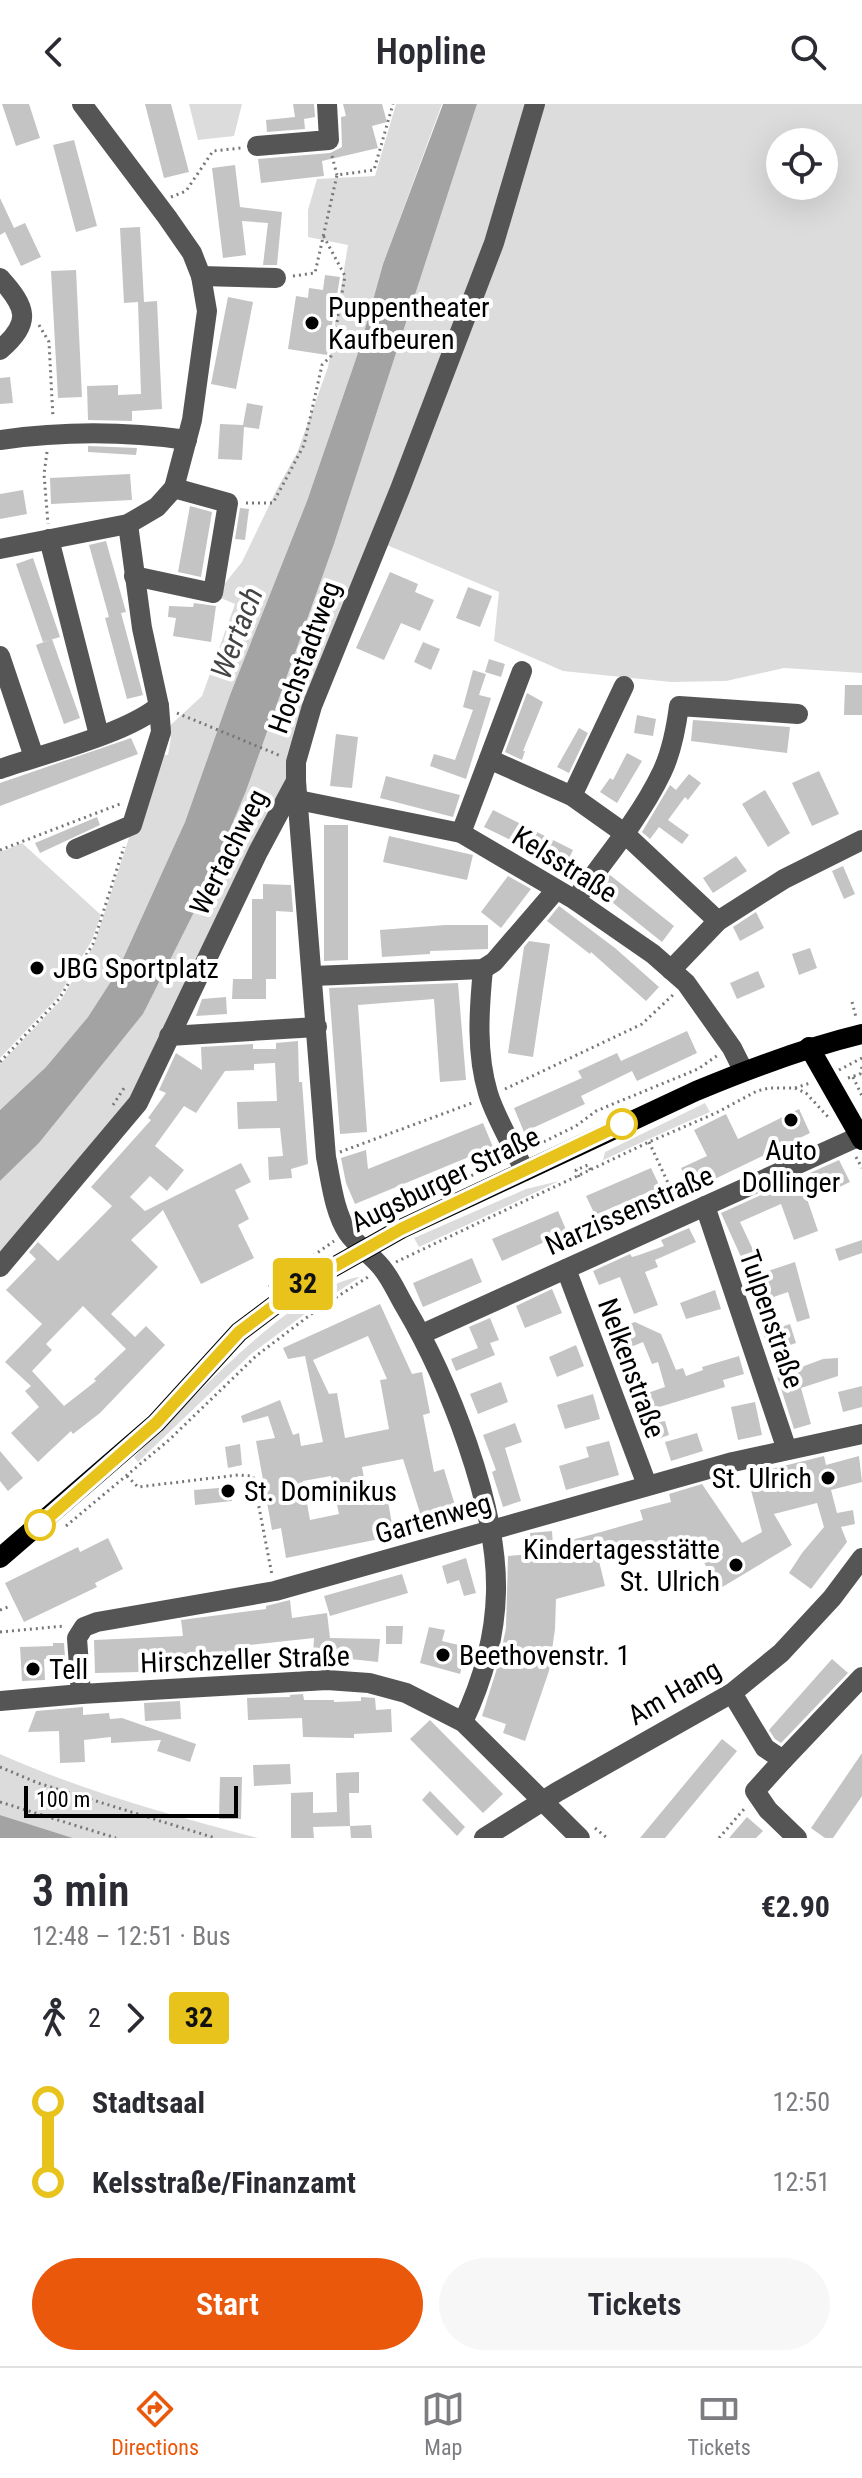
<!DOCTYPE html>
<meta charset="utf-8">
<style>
body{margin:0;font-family:"Roboto Condensed",sans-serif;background:#f7f7f7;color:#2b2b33;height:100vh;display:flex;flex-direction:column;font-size:30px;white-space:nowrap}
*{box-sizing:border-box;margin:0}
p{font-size:26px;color:#7c7c81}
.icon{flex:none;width:44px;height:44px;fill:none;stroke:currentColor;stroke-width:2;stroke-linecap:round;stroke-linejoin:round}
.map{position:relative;height:1734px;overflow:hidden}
.sheet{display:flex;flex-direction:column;background:#fff;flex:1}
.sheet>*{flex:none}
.badge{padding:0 16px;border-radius:6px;font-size:28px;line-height:52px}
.tools{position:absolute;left:766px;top:24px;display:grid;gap:16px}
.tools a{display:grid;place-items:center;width:72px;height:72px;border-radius:50%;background:#fff;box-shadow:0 8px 32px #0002;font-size:40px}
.scale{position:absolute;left:24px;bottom:20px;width:214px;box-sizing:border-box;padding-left:8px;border:4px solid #000;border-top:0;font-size:22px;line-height:28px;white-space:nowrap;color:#000;-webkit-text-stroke:6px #fff;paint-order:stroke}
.map>.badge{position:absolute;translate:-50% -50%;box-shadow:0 0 0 4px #fff}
.legs{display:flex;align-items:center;gap:12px;height:88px;padding:0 32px;font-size:26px}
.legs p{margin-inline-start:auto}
.head{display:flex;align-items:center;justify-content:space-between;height:136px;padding:0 32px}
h1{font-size:44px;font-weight:600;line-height:60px}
.button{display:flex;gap:16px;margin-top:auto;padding:16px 32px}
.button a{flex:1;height:92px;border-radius:48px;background:#ea580c;color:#fff;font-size:32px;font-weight:600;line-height:92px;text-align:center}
.button a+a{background:#f7f7f7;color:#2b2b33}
ul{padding:0 32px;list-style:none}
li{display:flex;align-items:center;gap:28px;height:80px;font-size:30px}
li i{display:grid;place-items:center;width:12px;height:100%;margin:0 10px;background:currentColor}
li i::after{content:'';width:20px;height:20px;margin:-10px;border:6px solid;border-radius:50%;background:#fff}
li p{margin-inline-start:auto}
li:first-child i{background:linear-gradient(#0000 50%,currentColor 0)}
li:last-child i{background:linear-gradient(currentColor 50%,#0000 0)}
header{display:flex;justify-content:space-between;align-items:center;height:104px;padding:0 32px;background:#fff;font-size:36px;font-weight:600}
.tabs{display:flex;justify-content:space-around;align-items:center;height:112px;border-top:2px solid #e1e1e2;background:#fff;font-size:22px;color:#7c7c81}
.tabs a{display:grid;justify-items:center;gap:4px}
.tabs .current{color:#ea580c}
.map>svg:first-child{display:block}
.green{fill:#dcdcdc;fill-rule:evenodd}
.water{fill:#a3a3a3}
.building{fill:#c4c4c4;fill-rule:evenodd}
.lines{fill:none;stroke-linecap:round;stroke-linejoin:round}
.path{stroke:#777;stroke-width:3;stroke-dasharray:2 4;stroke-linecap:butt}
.minor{stroke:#555;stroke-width:20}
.major{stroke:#000;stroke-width:20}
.line-1-casing{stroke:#fff;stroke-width:18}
.line-1{stroke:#e8c31b;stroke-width:12}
.poi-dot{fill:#000;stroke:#fff;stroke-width:3}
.stop-1-dot{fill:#fff;stroke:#e8c31b;stroke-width:4}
.labels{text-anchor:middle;stroke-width:8;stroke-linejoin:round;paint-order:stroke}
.poi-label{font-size:28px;fill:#000;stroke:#fff;text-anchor:start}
.street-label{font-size:28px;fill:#000;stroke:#fff}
.water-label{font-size:30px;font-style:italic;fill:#444;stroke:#fff}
</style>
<header><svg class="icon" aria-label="back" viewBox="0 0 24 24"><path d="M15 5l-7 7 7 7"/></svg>Hopline<svg class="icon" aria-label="search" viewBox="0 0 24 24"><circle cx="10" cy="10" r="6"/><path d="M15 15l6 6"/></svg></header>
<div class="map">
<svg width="862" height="1734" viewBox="0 0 862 1734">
<rect width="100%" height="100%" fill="#fff"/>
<g class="green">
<polygon points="189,0 242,0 234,32 198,36"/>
<polygon points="396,0 442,0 383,160 360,243 307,397 230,591 185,718 117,868 88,913 46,963 0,1006 0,960 61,896 94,841 156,651 168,651 171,633 163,628 202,592 235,500 216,492 217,489 242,458 277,385 297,349 328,263 348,141 308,133 308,106 317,75 375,72"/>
<polygon points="477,0 531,0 490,138 293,677 136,998 0,1156 0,1077 39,1039 143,910 246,687 334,440"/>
<path d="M 538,0 L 862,0 L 862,569 L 784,564 L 726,577 L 671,578 L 563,567 L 494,537 L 499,488 L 382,439 ZM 780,38 L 824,38 L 824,82 L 780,82 Z"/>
<polygon points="22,739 101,811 92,836 58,893 0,954 0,748"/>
<path d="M 705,999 L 710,1008 C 611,1050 516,1099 419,1143 L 414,1134 L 526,1085 L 559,1077 L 603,1056 L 605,1048 Z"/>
<path d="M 360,1173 L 313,1204 L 251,1250 L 138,1358 L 134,1353 C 182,1306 296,1180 360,1173 Z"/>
<path d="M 0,1650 C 83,1687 170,1711 258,1734 L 73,1734 L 0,1711 Z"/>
</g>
<g class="water">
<polygon points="443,0 477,0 334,440 246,687 199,798 143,910 39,1039 0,1077 0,1006 46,963 88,913 117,868 185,718 230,591 307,397 360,243 383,160"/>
<polygon points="0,1711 73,1734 0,1734"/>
</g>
<g class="building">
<polygon points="2,0 29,0 40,34 16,42"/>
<polygon points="145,0 171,0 189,68 164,74"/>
<polygon points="293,0 314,0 315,13 304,15 305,25 267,28 266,16 295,13"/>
<polygon points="343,0 382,0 387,18 372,22 378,44 322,57 324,72 261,79 258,55 330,49 342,43 341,13 346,12"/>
<polygon points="74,36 97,122 76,128 53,41"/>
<polygon points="235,61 240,103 282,108 277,161 263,161 268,119 242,117 246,151 223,154 212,64"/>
<polygon points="0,94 14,124 25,119 41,153 21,162 5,128 0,131"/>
<polygon points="140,123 144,198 157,197 162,305 132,307 132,317 88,316 87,282 118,281 118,291 141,290 138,198 124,199 120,124"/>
<polygon points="76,166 82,293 58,294 51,167"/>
<polygon points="325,171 340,173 327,251 288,245 296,192 308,194 309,184 323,186"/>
<polygon points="228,193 253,198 236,285 211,280"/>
<polygon points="10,273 13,299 0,300 0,274"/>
<polygon points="247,299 263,302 259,325 244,323 242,356 218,355 220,320 243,321"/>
<polygon points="88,342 137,344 136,351 88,348"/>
<polygon points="130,370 132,396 51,400 50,374"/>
<polygon points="23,386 27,410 0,415 0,390"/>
<polygon points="190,402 212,408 201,473 178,468"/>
<polygon points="240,404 249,405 245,436 235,435"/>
<polygon points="106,437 126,508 121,509 143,591 127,595 105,514 109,513 89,441"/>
<polygon points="33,454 60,533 43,538 16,460"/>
<polygon points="390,468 418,480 415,488 434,496 420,527 401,519 384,556 356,544"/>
<polygon points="468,483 492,492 480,523 456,514"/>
<polygon points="194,499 216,502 211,538 173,532 176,514 168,513 169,502 193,503"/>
<polygon points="52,535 80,614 64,620 36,541"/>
<polygon points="423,538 440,545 431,566 414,558"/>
<polygon points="489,555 505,560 501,573 485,568"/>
<polygon points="473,566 486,570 479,591 491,594 466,675 430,662 434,650 455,656 473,606 463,603"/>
<polygon points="845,581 862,581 862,611 844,611"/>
<polygon points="527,589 543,598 523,647 525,647 522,656 505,648"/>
<polygon points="637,611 656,615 653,632 634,629"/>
<polygon points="693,616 790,623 787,649 691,637"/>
<polygon points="579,624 588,629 569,669 557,663"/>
<polygon points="336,630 358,633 352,684 330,682"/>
<polygon points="131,634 138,650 0,702 0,679"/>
<polygon points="627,649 642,657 617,699 600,688 610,674 613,676"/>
<polygon points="819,667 839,710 812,722 792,679"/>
<polygon points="689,670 701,679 688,696 685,693 668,716 689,731 682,740 659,723 650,735 642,728 670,681 676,686"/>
<polygon points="386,672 460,691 453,713 380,694"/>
<polygon points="765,686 790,729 768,743 742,700"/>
<polygon points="493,706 573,746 565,763 484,723"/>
<polygon points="97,713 100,721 40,749 35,739"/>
<polygon points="324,721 348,721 348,856 324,857"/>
<polygon points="389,732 473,751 467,776 383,758"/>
<polygon points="736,752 747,767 713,789 703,774"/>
<polygon points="843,762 855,790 844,795 832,767"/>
<polygon points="610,771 674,822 662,838 598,787"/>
<polygon points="508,772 531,785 501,824 481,808"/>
<polygon points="263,780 291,781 293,808 276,807 276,875 266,875 266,895 232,895 233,875 252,875 252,795 263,795"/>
<polygon points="559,802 615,844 659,883 646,897 591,848 590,850 547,817"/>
<polygon points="756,808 764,824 740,837 733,823"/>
<polygon points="445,821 488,821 488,845 430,847 430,850 382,853 380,826"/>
<polygon points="529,837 550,840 533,953 508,949 524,843"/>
<polygon points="810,844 817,864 799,871 792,850"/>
<polygon points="758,867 765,883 737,895 730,879"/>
<polygon points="458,879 466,976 440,978 434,895 358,901 367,1028 340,1030 329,884"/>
<polygon points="226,893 227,910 196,912 202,895"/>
<polygon points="687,927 697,949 637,977 632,967 581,992 585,1000 524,1028 514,1004 582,974 578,967 617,949 621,957"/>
<path d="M 298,937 L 299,978 L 302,978 L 308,1060 L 291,1065 L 292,1074 L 269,1076 L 268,1053 L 283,1052 L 280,1024 L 238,1025 L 237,998 L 277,997 L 275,959 L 254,960 L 254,966 L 225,967 L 196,1009 L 184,1002 L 155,1042 L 184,1066 L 167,1087 L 150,1072 L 130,1093 L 145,1107 L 241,1059 L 251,1078 L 235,1086 L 249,1115 L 238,1121 L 254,1154 L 201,1180 L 163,1106 L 131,1136 L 158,1163 L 111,1210 L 135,1233 L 146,1222 L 165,1241 L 100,1309 L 73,1330 L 71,1327 L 38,1358 L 11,1329 L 39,1303 L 25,1287 L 31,1282 L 5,1258 L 42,1220 L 6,1186 L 36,1155 L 29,1148 L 38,1138 L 58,1157 L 112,1102 L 91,1083 L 151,1016 L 148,1014 L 166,989 L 159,986 L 176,949 L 202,966 L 201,943 L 253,940 L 253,945 L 276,945 L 276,939 ZM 83,1202 L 126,1245 L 94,1275 L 96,1277 L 64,1302 L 32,1267 L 52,1246 L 46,1240 Z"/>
<polygon points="799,1005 810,1029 692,1086 681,1064 707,1052 694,1026 726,1010 738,1035"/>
<polygon points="483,1019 493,1043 355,1100 346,1079 341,1054 366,1046 368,1065"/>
<polygon points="839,1056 850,1078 833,1086 829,1078 805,1089 818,1127 794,1136 781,1100 740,1118 755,1150 742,1155 721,1109"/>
<polygon points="651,1064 660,1083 595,1111 586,1092"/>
<polygon points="558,1107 567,1128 502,1157 492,1135"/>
<polygon points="689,1124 696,1138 655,1156 658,1163 645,1168 658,1201 634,1210 620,1173 599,1181 593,1167 630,1150 632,1153 639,1151 664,1142 661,1136"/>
<polygon points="862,1136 862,1149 839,1157 835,1145"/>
<polygon points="472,1154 482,1178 423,1203 413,1179"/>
<polygon points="795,1158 810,1214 797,1218 788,1188 756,1199 747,1174"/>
<polygon points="552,1185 562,1209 525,1224 516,1202"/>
<polygon points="715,1186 721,1205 686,1215 680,1199"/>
<path d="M 380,1200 L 412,1270 L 422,1268 L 430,1309 L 423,1311 L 434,1368 L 444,1365 L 460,1418 L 426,1428 L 403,1355 L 362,1363 L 369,1401 L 388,1397 L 394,1432 L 286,1454 L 281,1424 L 272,1426 L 256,1337 L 275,1334 L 268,1312 L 243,1319 L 241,1312 L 280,1296 L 293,1331 L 299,1329 L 301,1342 L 323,1338 L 305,1252 L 288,1255 L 283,1244 ZM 368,1232 L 387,1275 L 380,1276 L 389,1325 L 345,1334 L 337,1289 L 329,1290 L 313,1256 ZM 331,1372 L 339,1410 L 310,1416 L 303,1377 Z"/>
<polygon points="490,1214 499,1236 490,1239 495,1251 456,1267 451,1255 478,1244 469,1223"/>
<polygon points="635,1218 661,1230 676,1266 683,1264 686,1272 703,1266 702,1263 739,1252 744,1270 723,1276 725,1283 656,1304 660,1318 665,1317 669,1331 652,1337 644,1311 640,1313 633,1294 665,1283 658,1258 652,1260 643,1238 624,1246 615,1225"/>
<polygon points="790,1220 796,1239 770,1248 763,1229"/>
<polygon points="576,1241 584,1262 557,1273 549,1253"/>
<polygon points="838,1254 838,1272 801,1284 811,1320 794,1325 777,1272 823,1255"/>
<polygon points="501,1278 508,1298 478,1310 470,1290"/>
<polygon points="862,1282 862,1303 843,1308 838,1288"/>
<polygon points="593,1290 600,1315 565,1325 557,1301"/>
<polygon points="755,1298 762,1331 738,1336 731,1303"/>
<polygon points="515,1319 522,1338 505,1344 521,1397 503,1403 492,1368 496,1366 483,1331"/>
<polygon points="697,1329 703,1347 671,1357 665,1338"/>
<polygon points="609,1337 619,1371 566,1386 559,1362 589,1353 586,1343"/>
<polygon points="240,1340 242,1361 228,1364 225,1343"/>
<polygon points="0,1347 23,1374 8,1387 0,1377"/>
<polygon points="824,1352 826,1361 859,1352 862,1378 831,1386 837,1409 853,1406 855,1420 841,1423 847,1438 811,1485 789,1469 802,1449 824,1423 817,1399 774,1410 792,1441 719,1485 690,1434 599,1457 605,1482 556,1495 555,1525 549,1567 525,1637 503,1629 506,1620 482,1612 499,1558 506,1524 508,1452 531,1450 530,1429 552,1427 553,1441 601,1428 643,1416 640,1406 671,1398 669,1390 702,1380 742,1439 762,1428 747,1371"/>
<polygon points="231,1383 232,1397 195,1401 194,1386"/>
<polygon points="108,1434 123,1465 95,1479 97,1483 24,1518 5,1479 78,1443 80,1448"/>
<polygon points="466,1454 476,1489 464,1492 459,1476 447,1480 442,1462"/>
<polygon points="402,1470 408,1489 330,1512 324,1492"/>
<polygon points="290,1496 292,1514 327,1509 330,1534 380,1535 378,1558 313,1551 314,1534 250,1541 251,1562 186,1567 95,1569 94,1536 183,1532 181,1516 266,1505 266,1502"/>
<polygon points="386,1522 403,1522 402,1540 386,1540"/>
<polygon points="429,1523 445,1526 442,1537 467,1543 460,1570 420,1559"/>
<polygon points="53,1539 64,1539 65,1554 44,1555 45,1576 22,1577 20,1543 53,1542"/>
<polygon points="832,1555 848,1569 781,1639 775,1635 769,1626"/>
<polygon points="303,1590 304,1596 334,1596 334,1598 361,1597 361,1593 375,1594 376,1606 391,1605 392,1628 354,1630 354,1634 303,1633 302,1614 248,1616 247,1594 290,1593 290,1591"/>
<polygon points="180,1597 181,1615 145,1617 144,1599"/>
<polygon points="83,1603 83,1611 109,1609 110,1615 122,1614 196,1640 190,1658 157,1647 161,1636 111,1639 111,1633 84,1636 85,1658 60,1659 59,1627 28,1628 36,1607"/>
<polygon points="430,1616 503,1690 483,1709 410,1635"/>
<polygon points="722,1635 737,1647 665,1734 640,1734"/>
<polygon points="862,1649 862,1692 833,1734 825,1734 811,1724"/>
<polygon points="290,1660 291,1680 254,1682 253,1661"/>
<polygon points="359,1668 359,1689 349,1689 350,1722 313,1723 314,1734 291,1734 291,1689 313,1688 313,1709 337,1708 336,1669"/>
<polygon points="220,1673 242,1673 241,1715 219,1715"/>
<polygon points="430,1687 465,1723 457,1732 422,1696"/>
<polygon points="747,1713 763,1727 756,1734 729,1734"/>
<polygon points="371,1721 372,1734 351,1734 350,1722"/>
</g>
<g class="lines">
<g class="path">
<polyline points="332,52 337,71"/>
<polyline points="171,93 186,87 213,47 241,44"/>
<polyline points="293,172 315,169 337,71 374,66 393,0"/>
<polyline points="39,221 49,238 53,314"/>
<polyline points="47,348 44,370 48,420"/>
<polyline points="246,399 273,399 304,341 322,261 331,252 345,172 323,131"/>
<polyline points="177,609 281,652"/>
<polyline points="0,746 120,700"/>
<polyline points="852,898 856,913"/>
<polyline points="0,958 59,895 93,840 124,743"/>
<polyline points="839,966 862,954"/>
<polyline points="853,973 862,992"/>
<polyline points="848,974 860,970 862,963"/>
<polyline points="795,984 810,979"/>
<polyline points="505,985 642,920 675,889"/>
<polyline points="113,1001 126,981"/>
<polyline points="649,1038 676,1096"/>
<polyline points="533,1043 576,1022 596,1007 698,965 718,951"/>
<polyline points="340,1048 472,999"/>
<polyline points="856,1053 862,1064"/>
<polyline points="579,1073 576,1066 588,1061 591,1067"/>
<polyline points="362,1121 497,1060"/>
<polyline points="396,1158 649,1038 716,1009 757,987 769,984 795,984 806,989 829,1014"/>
<polyline points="269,1183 334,1137"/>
<polyline points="127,1372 138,1383 238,1371 253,1372 272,1471"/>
<polyline points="66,1422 169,1336 256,1252 318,1205 368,1173"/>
<polyline points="0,1506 8,1503"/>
<polyline points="0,1528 64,1522"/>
<polyline points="0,1663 38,1679 215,1734"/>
<polyline points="0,1698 116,1734"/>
<polyline points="595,1724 607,1734"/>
<polyline points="719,1734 745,1704"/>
</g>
<g class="minor">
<polyline points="257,42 329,36 327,0"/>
<polyline points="201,172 276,174"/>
<path d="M 0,174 C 27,204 32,218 0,246"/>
<path d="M 0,336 C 63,327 124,327 187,336"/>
<polyline points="49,435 99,631"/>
<polyline points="0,445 128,420 157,403 174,384 192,316 207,207 201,172 192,149 167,113 82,0"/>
<polyline points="134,472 213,489 228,399 174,384"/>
<polyline points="0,552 34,653"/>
<polyline points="489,655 572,692 624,729 718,817"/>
<path d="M 0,665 C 43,650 126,630 159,602"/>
<polyline points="572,692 624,582"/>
<polyline points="298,696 461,729 575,796 653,850 686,879 732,944 743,966"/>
<polyline points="461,729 522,567"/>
<polyline points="76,745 132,721 161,628 159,602 142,524 128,420"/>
<path d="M 575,796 C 605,755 640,714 662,668 C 672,647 676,625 679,602 L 798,610"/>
<path d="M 483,865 C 479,906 476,949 488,989 C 494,1010 514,1046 525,1067"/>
<polyline points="671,866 718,817 784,775 862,736"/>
<polyline points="313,872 483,865 494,858 556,786"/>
<polyline points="169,932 317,923"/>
<polyline points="705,1102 787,1346"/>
<polyline points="0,1163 138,999 258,748 296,677"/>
<polyline points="566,1165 647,1381"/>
<polyline points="422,1230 860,1032"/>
<polyline points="732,1589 765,1644 783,1656 755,1687 768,1706 797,1734"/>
<polyline points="81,1590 77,1534 84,1523 97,1518 275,1487 733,1358 862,1330"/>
<polyline points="0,1597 81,1590 327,1576 369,1579 406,1589 463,1618 580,1734"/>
<path d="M 463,1618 C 482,1578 495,1533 496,1488 C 498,1401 448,1275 404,1201 C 397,1189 391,1175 382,1164 C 372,1151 357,1142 348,1129 C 334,1108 331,1077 326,1053 L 296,677 L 296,658 L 312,602 L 400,385 L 494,139 L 535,0"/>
<polyline points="783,1656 862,1573"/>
<polyline points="484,1734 557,1688 732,1589 781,1549 832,1494 862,1454"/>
</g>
<g class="major">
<polyline points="809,943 862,1036"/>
<path d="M 0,1454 L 156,1319 L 239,1228 L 300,1182 L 401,1125 L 696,987 C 751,964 804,944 862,930"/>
</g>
</g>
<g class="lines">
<defs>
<polyline id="line-1" points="40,1421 156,1319 239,1228 300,1182 401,1125 622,1020"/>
</defs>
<use href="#line-1" class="line-1-casing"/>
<use href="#line-1" class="line-1"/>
</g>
<g class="poi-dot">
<circle cx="312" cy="219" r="8"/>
<circle cx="37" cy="864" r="8"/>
<circle cx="791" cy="1016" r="8"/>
<circle cx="828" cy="1374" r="8"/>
<circle cx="228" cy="1387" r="8"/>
<circle cx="736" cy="1461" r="8"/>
<circle cx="443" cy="1551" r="8"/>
<circle cx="33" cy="1565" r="8"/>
</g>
<g class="stop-1-dot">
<circle cx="622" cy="1020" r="14"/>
<circle cx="40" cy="1421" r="14"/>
</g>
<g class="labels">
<g class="poi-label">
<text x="328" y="213">Puppentheater<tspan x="328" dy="32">Kaufbeuren</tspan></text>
<text x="53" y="874">JBG Sportplatz</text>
<text x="791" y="1056" text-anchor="middle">Auto<tspan x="791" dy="32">Dollinger</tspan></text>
<text x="812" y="1384" text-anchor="end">St. Ulrich</text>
<text x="244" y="1397">St. Dominikus</text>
<text x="720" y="1455" text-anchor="end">Kindertagesstätte<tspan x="720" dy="32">St. Ulrich</tspan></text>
<text x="459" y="1561">Beethovenstr. 1</text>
<text x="49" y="1575">Tell</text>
</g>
<g class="street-label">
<text transform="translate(304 553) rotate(-70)" y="10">Hochstadtweg</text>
<text transform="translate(228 748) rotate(-63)" y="10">Wertachweg</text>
<text transform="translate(565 760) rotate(32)" y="10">Kelsstraße</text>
<text transform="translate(445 1075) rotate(-26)" y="10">Augsburger Straße</text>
<text transform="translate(629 1106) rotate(-24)" y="10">Narzissenstraße</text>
<text transform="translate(772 1215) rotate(71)" y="10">Tulpenstraße</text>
<text transform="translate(632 1264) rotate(70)" y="10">Nelkenstraße</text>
<text transform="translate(433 1414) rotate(-16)" y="10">Gartenweg</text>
<text transform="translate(245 1555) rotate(-2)" y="10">Hirschzeller Straße</text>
<text transform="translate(674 1588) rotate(-30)" y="10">Am Hang</text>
</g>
<g class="water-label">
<text transform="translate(237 529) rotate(-69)" y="10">Wertach</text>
</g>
</g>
</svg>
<div class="tools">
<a><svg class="icon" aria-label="locate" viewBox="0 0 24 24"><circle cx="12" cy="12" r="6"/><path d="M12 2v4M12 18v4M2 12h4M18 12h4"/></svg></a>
</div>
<div class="scale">100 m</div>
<b class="badge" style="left:303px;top:1180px;background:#e8c31b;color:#111">32</b>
</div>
<section class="sheet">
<div class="head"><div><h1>3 min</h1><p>12:48 – 12:51 · Bus</p></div><b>€2.90</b></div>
<div class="legs"><svg class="icon" aria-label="walk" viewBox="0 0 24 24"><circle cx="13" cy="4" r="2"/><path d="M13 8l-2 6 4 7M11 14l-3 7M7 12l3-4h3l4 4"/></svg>2<svg class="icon" aria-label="forward" viewBox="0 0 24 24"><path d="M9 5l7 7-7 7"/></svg><b class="badge" style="background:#e8c31b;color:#111">32</b></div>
<ul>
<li><i style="color:#e8c31b"></i><b>Stadtsaal</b><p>12:50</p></li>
<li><i style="color:#e8c31b"></i><b>Kelsstraße/Finanzamt</b><p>12:51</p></li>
</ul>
<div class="button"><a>Start</a><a>Tickets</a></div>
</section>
<nav class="tabs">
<a class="current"><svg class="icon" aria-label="directions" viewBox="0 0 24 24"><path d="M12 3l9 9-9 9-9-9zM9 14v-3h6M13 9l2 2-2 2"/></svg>Directions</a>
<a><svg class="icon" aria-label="map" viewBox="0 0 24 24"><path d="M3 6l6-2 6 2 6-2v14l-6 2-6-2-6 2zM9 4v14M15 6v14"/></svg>Map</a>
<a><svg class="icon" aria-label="tickets" viewBox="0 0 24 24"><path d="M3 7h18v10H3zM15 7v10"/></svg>Tickets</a>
</nav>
